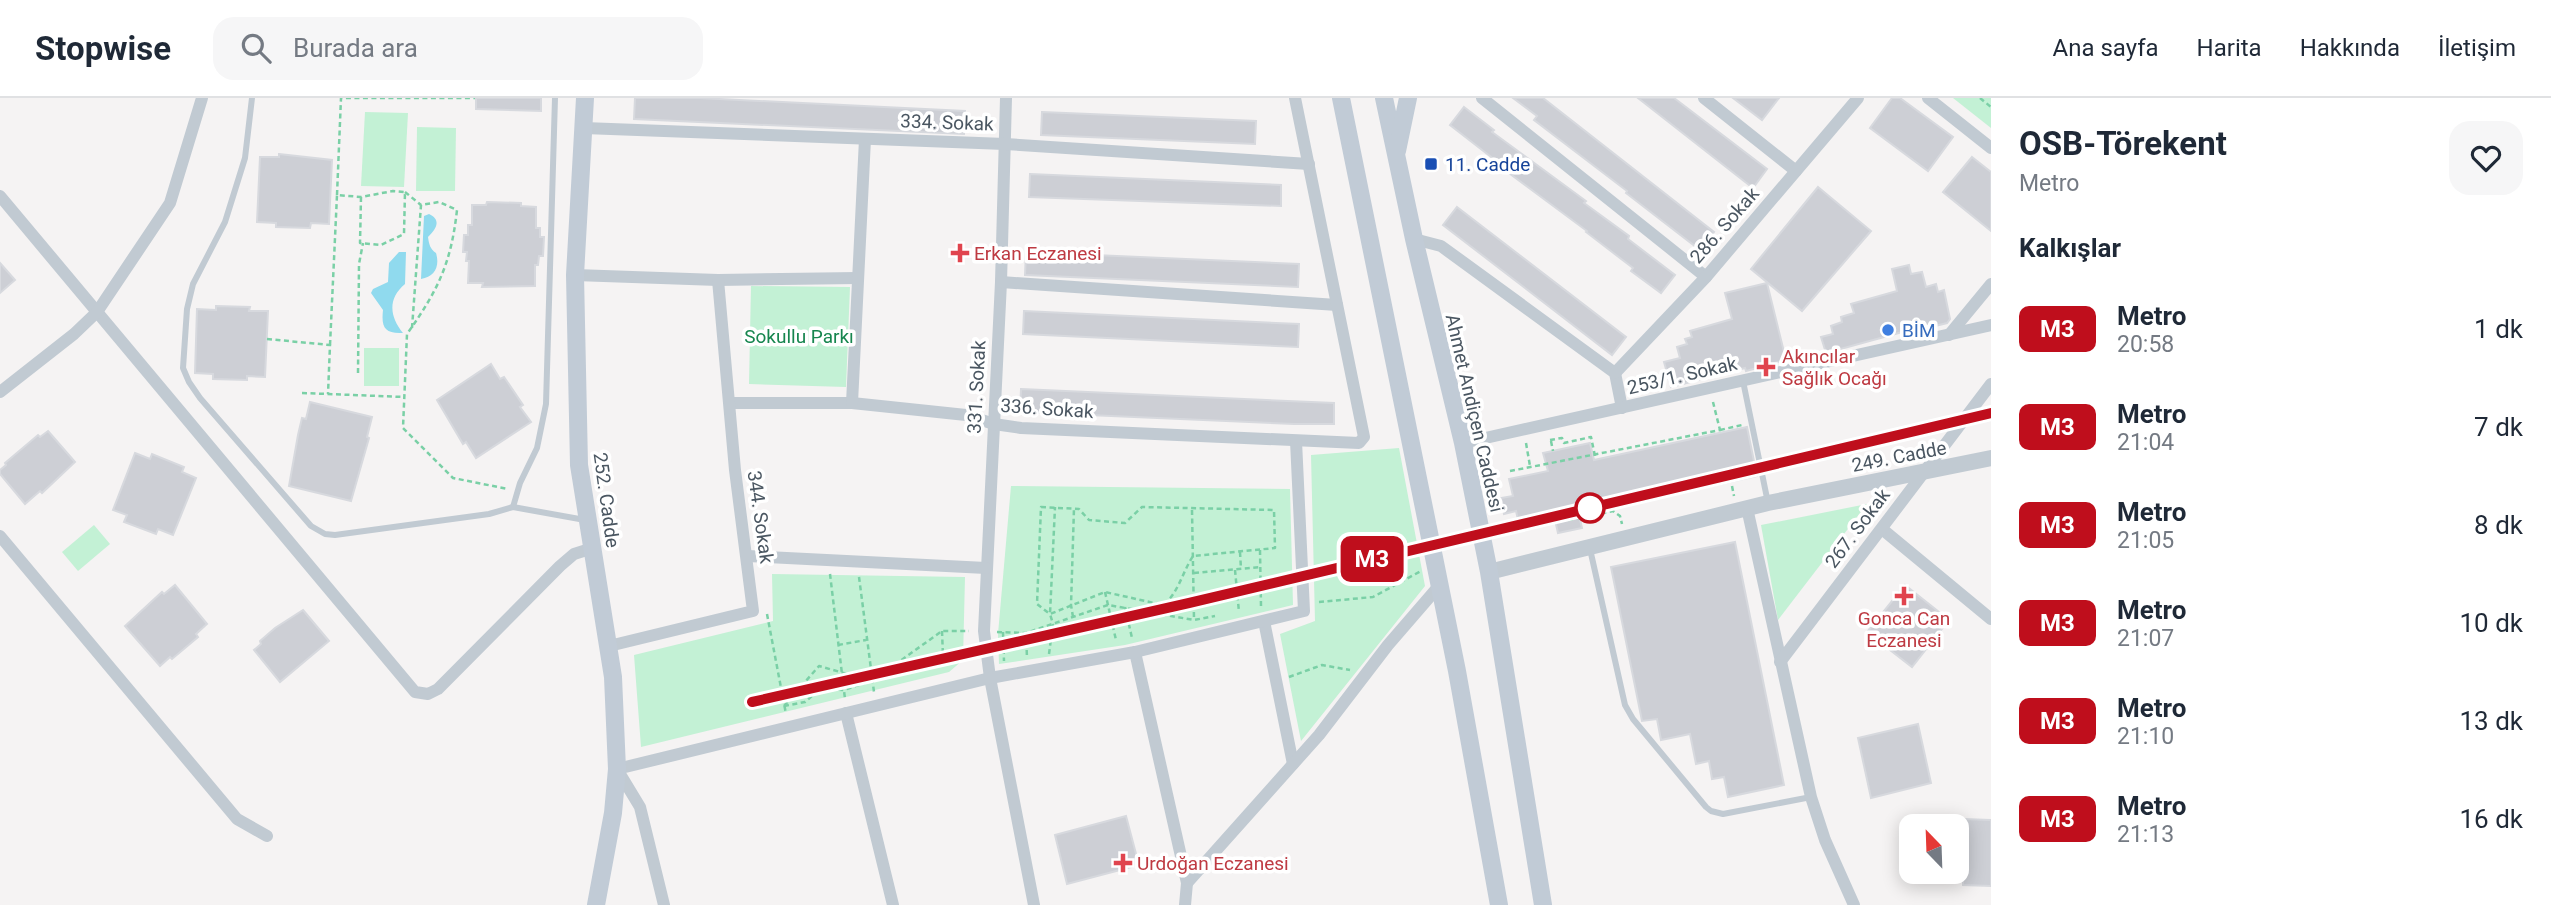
<!DOCTYPE html>
<html lang="tr">
<meta charset="utf-8">
<style>
body{margin:0;font-family:Roboto,sans-serif;background:#f6f6f7;color:#1f2937;height:100vh;display:flex;flex-direction:column;font-size:26px;white-space:nowrap}
*{box-sizing:border-box;margin:0}
p{font-size:23px;color:#747a83}
.icon{flex:none;width:38px;height:38px;fill:none;stroke:currentColor;stroke-width:2;stroke-linecap:round;stroke-linejoin:round}
.map{position:relative;flex:1;overflow:hidden}
.panel{display:flex;flex-direction:column;background:#fff;width:560px}
.panel>*{flex:none}
.badge{padding:0 14px;border-radius:10px;font-size:24px;line-height:46px}
.needle{width:46px;rotate:337deg}
.tools{position:absolute;left:1899px;top:716px;display:grid;gap:14px}
.tools a{display:grid;place-items:center;width:70px;height:70px;border-radius:14px;background:#fff;box-shadow:0 4px 18px #0003;font-size:35px}
.map>.badge{position:absolute;translate:-50% -50%;box-shadow:0 0 0 4px #fff}
h2{padding:0 28px;font-size:26px;line-height:63px}
.round{display:grid;place-items:center;flex:none;width:74px;height:74px;border-radius:21px;background:#f6f6f7}
.summary{display:flex;align-items:center;justify-content:space-between;height:119px;padding:0 28px}
h1{font-size:33px;font-weight:700;line-height:52px}
ul{padding:0;list-style:none}
li{display:flex;align-items:center;gap:21px;height:98px;padding:0 28px}
li div{flex:1}
li b{display:block;font-size:26px}
li em{font-style:normal}
li .badge{min-width:77px;font-weight:700;text-align:center}
header{display:flex;align-items:center;gap:42px;box-sizing:border-box;height:98px;padding:0 35px;background:#fff;border-bottom:2px solid #e0e1e3}
header strong{font-size:33px}
nav{display:flex;gap:38px;margin-inline-start:auto;font-size:24px}
.search{width:490px;height:63px;background:#f6f6f7;display:flex;align-items:center;gap:18px;box-sizing:border-box;padding:0 24px;border-radius:21px;color:#747a83;font-size:26px}
main{display:flex;flex:1;min-height:0}
.map>svg:first-child{display:block}
.green{fill:#c3f1d5}
.water{fill:#90daee}
.building{fill:#cdcfd5;stroke:#d7d9de;stroke-width:2}
.lines{fill:none;stroke-linecap:round;stroke-linejoin:round}
.path{stroke:#7ad0a6;stroke-width:2.5;stroke-dasharray:5 3.5;stroke-linecap:butt}
.service{stroke:#c1cad2;stroke-width:6}
.minor{stroke:#c1cad2;stroke-width:12}
.tertiary{stroke:#c1cad2;stroke-width:16}
.secondary{stroke:#c1cbd6;stroke-width:18}
.line-casing{stroke:#fff;stroke-width:16}
.line{stroke:#bf0e1c;stroke-width:10}
.transit-dot{fill:#1a4fb4;stroke:#fff;stroke-width:2.5}
.health-dot{fill:#e0444e;stroke:#fff;stroke-width:2.5}
.shop-dot{fill:#3f7fe0;stroke:#fff;stroke-width:2.5}
.stop-dot{fill:#fff;stroke:#bf0e1c;stroke-width:3.5}
.labels{text-anchor:middle;stroke-width:7;stroke-linejoin:round;paint-order:stroke}
.street-label{font-size:19px;fill:#4a5661;stroke:#fff}
.transit-label{font-size:19px;fill:#164399;stroke:#fff;text-anchor:start}
.health-label{font-size:19px;fill:#be3a42;stroke:#fff;text-anchor:start}
.shop-label{font-size:19px;fill:#366cbe;stroke:#fff;text-anchor:start}
.park-label{font-size:19px;fill:#17864f;stroke:#fff}
</style>
<header>
<strong>Stopwise</strong>
<div class="search"><svg class="icon" aria-label="search" viewBox="0 0 24 24"><circle cx="10" cy="10" r="6"/><path d="M15 15l6 6"/></svg>Burada ara</div>
<nav><a>Ana sayfa</a><a>Harita</a><a>Hakkında</a><a>İletişim</a></nav>
</header>
<main>
<div class="map">
<svg width="1991" height="807" viewBox="0 0 1991 807">
<rect width="100%" height="100%" fill="#f5f3f3"/>
<g class="green">
<polygon points="1953,0 1991,0 1991,30"/>
<polygon points="365,14 408,15 404,89 361,88"/>
<polygon points="417,29 456,30 455,93 416,93"/>
<polygon points="751,188 850,189 846,289 749,286"/>
<rect x="364" y="250" width="35" height="38"/>
<polygon points="1399,350 1425,488 1301,643 1280,536 1315,523 1311,357"/>
<polygon points="1011,388 1290,391 1293,507 1125,547 999,566 998,536"/>
<polygon points="1867,406 1778,522 1761,427"/>
<polygon points="94,427 110,446 78,473 62,454"/>
<polygon points="772,476 965,479 963,562 949,574 641,649 634,557 773,523"/>
</g>
<g class="water">
<path d="M 429,116 C 442,122 436,131 428,139 C 429,146 430,151 436,155 C 440,168 435,179 421,181 L 424,118 Z"/>
<path d="M 399,154 L 406,154 L 405,186 C 387,201 390,219 403,235 C 385,236 381,230 383,212 L 371,195 L 373,191 L 388,184 L 389,165 Z"/>
</g>
<g class="building">
<polygon points="476,0 541,0 541,13 476,11"/>
<polygon points="635,0 699,0 965,13 964,36 634,21"/>
<polygon points="1513,0 1543,0 1714,134 1700,152 1626,95 1627,93 1534,22 1537,18"/>
<polygon points="1638,0 1674,0 1767,71 1753,90"/>
<polygon points="1733,0 1779,0 1762,22"/>
<polygon points="1892,0 1900,0 1953,39 1928,73 1870,30"/>
<polygon points="1464,9 1494,32 1492,34 1586,103 1584,105 1629,138 1628,141 1675,177 1661,195 1631,173 1633,170 1586,134 1587,133 1494,64 1495,62 1450,27"/>
<polygon points="1042,14 1256,23 1255,46 1041,37"/>
<polygon points="279,56 332,62 329,126 311,125 310,130 276,129 276,125 257,124 260,59 279,59"/>
<polygon points="1972,59 1991,74 1991,133 1943,94"/>
<polygon points="1030,76 1281,87 1281,108 1029,99"/>
<polygon points="1818,89 1871,133 1802,213 1751,171"/>
<polygon points="487,104 521,105 521,108 536,109 536,130 540,130 540,139 544,139 543,158 539,158 538,167 535,167 535,188 482,189 483,185 468,185 469,163 466,163 467,154 463,154 464,137 468,137 468,127 472,127 472,107 486,107"/>
<polygon points="1457,109 1626,239 1612,257 1443,127"/>
<polygon points="1026,154 1299,166 1298,189 1025,177"/>
<polygon points="0,165 15,182 0,195"/>
<polygon points="1909,167 1911,176 1922,174 1926,189 1936,186 1938,194 1944,192 1950,221 1947,225 1907,235 1906,233 1826,255 1821,239 1833,236 1831,228 1842,224 1841,219 1854,215 1851,206 1897,193 1892,171"/>
<polygon points="1767,185 1786,262 1746,273 1745,270 1671,289 1664,264 1680,260 1677,249 1687,246 1685,241 1692,239 1690,233 1732,221 1725,195"/>
<polygon points="216,208 250,209 249,213 268,213 265,279 247,278 247,282 213,281 213,276 195,275 197,211 216,212"/>
<polygon points="1024,213 1299,226 1298,249 1023,236"/>
<polygon points="491,266 500,281 504,279 523,307 520,309 531,324 476,360 466,344 463,346 437,302"/>
<polygon points="1021,291 1334,305 1334,326 1294,326 1020,314"/>
<polygon points="310,304 372,319 367,339 369,340 351,403 289,388 298,337 302,320 306,321"/>
<polygon points="1747,329 1757,378 1579,417 1582,430 1558,435 1555,422 1520,430 1516,413 1504,416 1501,400 1513,398 1509,381 1548,373 1543,355 1590,345 1594,362"/>
<polygon points="48,333 75,364 42,395 40,393 25,406 0,376 0,372 6,367 5,365 38,337 40,339"/>
<polygon points="135,355 150,361 152,356 184,369 182,374 196,380 173,437 158,431 156,436 124,424 127,417 113,412"/>
<polygon points="1735,444 1784,687 1728,699 1724,679 1712,681 1709,663 1696,666 1690,636 1661,642 1657,621 1642,623 1611,469"/>
<polygon points="175,487 207,526 196,536 198,539 172,561 170,559 160,568 125,528 162,494 164,496"/>
<polygon points="1905,487 1949,522 1912,569 1867,534"/>
<polygon points="303,512 329,543 280,584 254,552 261,546 260,543 275,530"/>
<polygon points="1918,626 1931,685 1871,700 1858,640"/>
<polygon points="1126,718 1139,767 1067,786 1055,737"/>
<polygon points="1963,721 1991,722 1991,788 1963,787"/>
</g>
<g class="lines">
<g class="path">
<polyline points="1980,0 1991,9"/>
<polyline points="405,94 421,107"/>
<polyline points="337,97 341,0 475,0"/>
<path d="M 412,230 L 421,107 L 439,104 L 457,112 C 451,166 438,192 407,236 L 403,330 L 453,380 L 508,391"/>
<polyline points="267,241 330,247 328,296"/>
<polyline points="330,247 337,97 361,99 393,93 405,94 404,136 381,147 360,145 361,99"/>
<polyline points="358,275 359,166 363,145"/>
<polyline points="302,295 405,299"/>
<polyline points="1720,332 1742,327"/>
<polyline points="1550,342 1562,340 1564,345 1591,339 1595,358"/>
<polyline points="1551,343 1553,353"/>
<polyline points="1526,345 1530,368"/>
<polyline points="1510,373 1720,332 1713,304"/>
<polyline points="1732,388 1734,398"/>
<path d="M 1041,409 L 1079,411 L 1089,422 L 1125,425 L 1142,409 L 1274,412 L 1275,450 L 1193,458 C 1182,475 1178,496 1163,507 L 1105,494 L 1050,516 L 1037,506 Z"/>
<polyline points="1192,412 1194,521"/>
<polyline points="1568,422 1613,413 1620,418 1622,426"/>
<polyline points="1260,452 1261,508"/>
<polyline points="1240,454 1241,471"/>
<polyline points="1235,472 1239,514"/>
<polyline points="1194,475 1261,469"/>
<polyline points="830,476 845,601"/>
<polyline points="859,479 874,594"/>
<polyline points="1105,494 1116,542"/>
<polyline points="1319,504 1373,499 1421,473"/>
<polyline points="1125,509 1132,540"/>
<polyline points="767,516 786,616"/>
<polyline points="1073,519 1071,507 1074,410"/>
<polyline points="942,533 943,558"/>
<polyline points="997,534 1026,535 1108,507 1194,522 1215,518"/>
<polyline points="1003,534 1004,563"/>
<polyline points="1026,535 1027,560"/>
<polyline points="838,547 866,542"/>
<polyline points="1049,556 1053,526 1050,516 1055,409"/>
<polyline points="1289,579 1322,567 1350,572"/>
<polyline points="784,608 819,568 872,583 942,533 969,533"/>
<polyline points="784,608 805,604 820,591 844,592 943,558 973,559"/>
</g>
<g class="service">
<polyline points="252,0 245,60 225,124 193,186 187,211 183,270 189,284 200,300 311,428 325,436 335,437 489,416 513,409 585,422"/>
<polyline points="1743,283 1768,405"/>
<polyline points="513,409 520,385 537,350 546,306 555,0"/>
<polyline points="1590,451 1625,607 1633,621 1706,709 1711,713 1723,716 1811,699"/>
</g>
<g class="minor">
<polyline points="1006,0 1001,184 984,533 990,580 1034,807"/>
<polyline points="1482,0 1706,179"/>
<polyline points="1704,0 1796,73"/>
<polyline points="1928,0 1991,50"/>
<polyline points="584,30 1005,46 1309,66"/>
<polyline points="0,98 415,594 428,596 438,591 560,468 574,456 593,450"/>
<polyline points="1414,141 1441,148 1615,275 1622,310"/>
<polyline points="575,177 718,182 858,180"/>
<polyline points="1001,184 1337,207"/>
<polyline points="1949,237 1991,186"/>
<polyline points="1615,275 1706,179 1858,0"/>
<polyline points="0,294 74,236 97,214 170,105 202,0"/>
<polyline points="730,305 852,305 966,317 994,326 1021,330 1359,345 1364,339 1295,0"/>
<polyline points="852,305 865,41"/>
<polyline points="1463,345 1991,227"/>
<polyline points="1747,410 1811,699 1825,742 1854,807"/>
<polyline points="1882,431 1991,521"/>
<polyline points="0,438 237,721 267,738"/>
<polyline points="747,458 986,470"/>
<polyline points="1264,523 1293,666"/>
<polyline points="609,548 753,513 735,372 718,182"/>
<polyline points="1135,554 1187,785 1185,807"/>
<polyline points="1780,564 1991,286"/>
<polyline points="846,615 893,807"/>
<polyline points="1187,785 1319,637 1388,547 1439,488"/>
<polyline points="664,807 640,709 617,671 990,580 1135,554 1304,513 1296,343"/>
</g>
<polyline class="tertiary" points="1489,474 1768,405 1991,360"/>
<g class="secondary">
<polyline points="585,0 575,177 579,367 613,579 617,671 613,715 596,807"/>
<polyline points="1341,0 1457,573 1499,807"/>
<polyline points="1384,0 1414,141 1463,345 1489,474 1543,807"/>
<polyline points="1397,53 1408,0"/>
</g>
</g>
<g class="lines">
<defs>
<polyline id="line" points="752,604 1189,505 1991,315"/>
</defs>
<use href="#line" class="line-casing"/>
<use href="#line" class="line"/>
</g>
<rect class="transit-dot" x="1424" y="59" width="14" height="14" rx="3.5"/>
<g class="health-dot">
<path d="M956.5 144.5h7v7h7v7h-7v7h-7v-7h-7v-7h7z"/>
<path d="M1762.5 258.5h7v7h7v7h-7v7h-7v-7h-7v-7h7z"/>
<path d="M1900.5 487.5h7v7h7v7h-7v7h-7v-7h-7v-7h7z"/>
<path d="M1119.5 754.5h7v7h7v7h-7v7h-7v-7h-7v-7h7z"/>
</g>
<circle class="shop-dot" cx="1888" cy="232" r="7"/>
<circle class="stop-dot" cx="1590" cy="410" r="14"/>
<g class="labels">
<g class="street-label">
<text transform="translate(947 24) rotate(2)" y="7">334. Sokak</text>
<text transform="translate(1724 127) rotate(-49)" y="7">286. Sokak</text>
<text transform="translate(1682 277) rotate(-13)" y="7">253/1. Sokak</text>
<text transform="translate(976 289) rotate(-87)" y="7">331. Sokak</text>
<text transform="translate(1047 310) rotate(4)" y="7">336. Sokak</text>
<text transform="translate(1475 315) rotate(77)" y="7">Ahmet Andiçen Caddesi</text>
<text transform="translate(1899 358) rotate(-11)" y="7">249. Cadde</text>
<text transform="translate(607 402) rotate(82)" y="7">252. Cadde</text>
<text transform="translate(761 419) rotate(82)" y="7">344. Sokak</text>
<text transform="translate(1857 430) rotate(-53)" y="7">267. Sokak</text>
</g>
<g class="transit-label">
<text x="1445" y="73">11. Cadde</text>
</g>
<g class="health-label">
<text x="974" y="162">Erkan Eczanesi</text>
<text x="1782" y="265">Akıncılar<tspan x="1782" dy="22">Sağlık Ocağı</tspan></text>
<text x="1904" y="527" text-anchor="middle">Gonca Can<tspan x="1904" dy="22">Eczanesi</tspan></text>
<text x="1137" y="772">Urdoğan Eczanesi</text>
</g>
<g class="shop-label">
<text x="1902" y="239">BİM</text>
</g>
<g class="park-label">
<text x="799" y="245">Sokullu Parkı</text>
</g>
</g>
</svg>
<div class="tools">
<a><svg class="needle" viewBox="-14 -14 28 28"><path d="M0-13l5 13h-10z" fill="#e53935"/><path d="M0 13l5-13h-10z" fill="#747a83"/></svg></a>
</div>
<b class="badge" style="left:1372px;top:461px;background:#bf0e1c;color:#fff">M3</b>
</div>
<section class="panel">
<div class="summary"><div><h1>OSB-Törekent</h1><p>Metro</p></div><a class="round"><svg class="icon" aria-label="heart" viewBox="0 0 24 24"><path d="M12 20l-8-8c-3-5 5-10 8-4 3-6 11-1 8 4z"/></svg></a></div>
<h2>Kalkışlar</h2>
<ul>
<li><span class="badge" style="background:#bf0e1c;color:#fff">M3</span><div><b>Metro</b><p>20:58</p></div><em>1 dk</em></li>
<li><span class="badge" style="background:#bf0e1c;color:#fff">M3</span><div><b>Metro</b><p>21:04</p></div><em>7 dk</em></li>
<li><span class="badge" style="background:#bf0e1c;color:#fff">M3</span><div><b>Metro</b><p>21:05</p></div><em>8 dk</em></li>
<li><span class="badge" style="background:#bf0e1c;color:#fff">M3</span><div><b>Metro</b><p>21:07</p></div><em>10 dk</em></li>
<li><span class="badge" style="background:#bf0e1c;color:#fff">M3</span><div><b>Metro</b><p>21:10</p></div><em>13 dk</em></li>
<li><span class="badge" style="background:#bf0e1c;color:#fff">M3</span><div><b>Metro</b><p>21:13</p></div><em>16 dk</em></li>
</ul>
</section>
</main>
